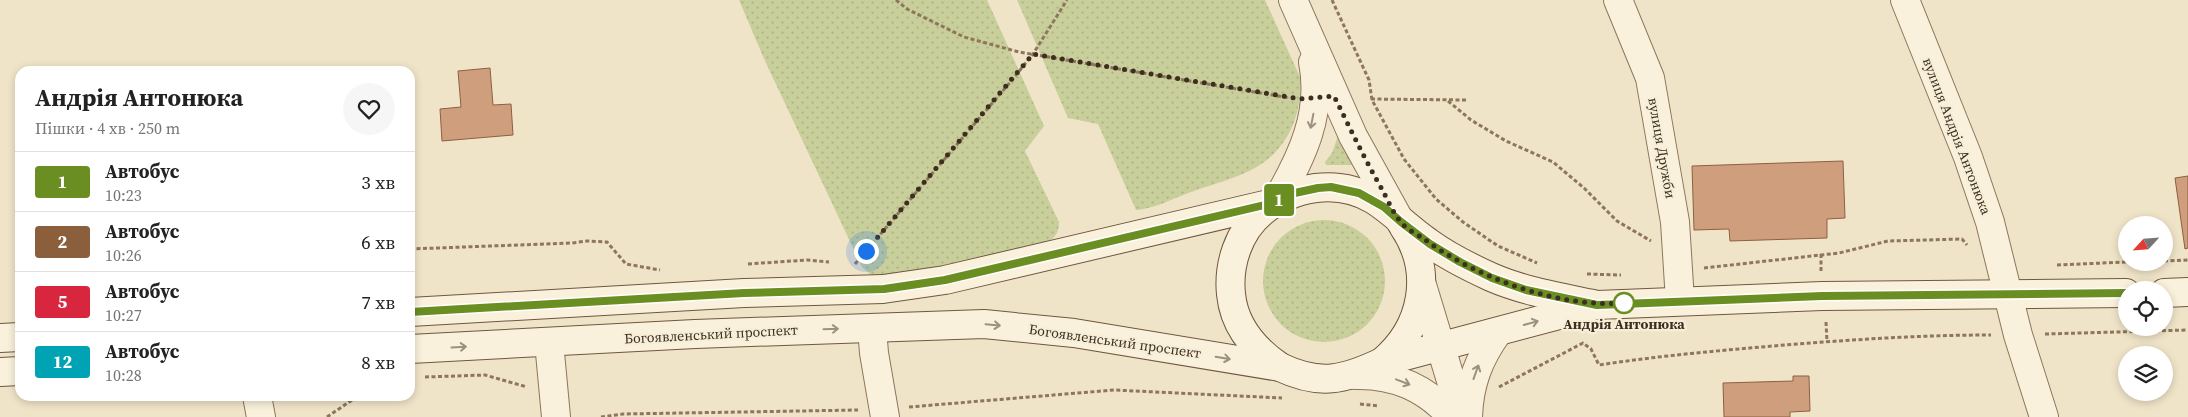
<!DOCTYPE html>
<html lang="uk">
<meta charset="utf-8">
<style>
body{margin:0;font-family:"Source Serif 4",serif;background:#f6f6f6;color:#222;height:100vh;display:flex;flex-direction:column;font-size:19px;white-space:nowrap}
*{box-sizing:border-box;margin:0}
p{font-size:16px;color:#767676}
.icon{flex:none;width:28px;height:28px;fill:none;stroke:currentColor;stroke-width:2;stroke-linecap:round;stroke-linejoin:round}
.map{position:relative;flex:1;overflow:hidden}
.details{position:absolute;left:15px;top:66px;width:400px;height:335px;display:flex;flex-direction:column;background:#fff;border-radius:15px;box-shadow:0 2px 8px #0003}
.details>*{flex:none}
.badge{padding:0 10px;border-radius:4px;font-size:18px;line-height:32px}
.needle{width:32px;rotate:244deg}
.buttons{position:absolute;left:2118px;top:216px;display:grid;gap:10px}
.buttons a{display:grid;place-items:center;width:55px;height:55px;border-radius:50%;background:#fff;box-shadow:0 2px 8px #0003;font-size:25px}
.you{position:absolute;width:25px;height:25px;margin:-12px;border:4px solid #fff;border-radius:50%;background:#1a73e8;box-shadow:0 0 0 8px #1a73e833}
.map>.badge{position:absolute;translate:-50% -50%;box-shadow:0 0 0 2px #fff}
.round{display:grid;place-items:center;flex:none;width:52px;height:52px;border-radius:26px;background:#f6f6f6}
.summary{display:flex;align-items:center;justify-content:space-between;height:85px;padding:0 20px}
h1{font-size:24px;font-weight:700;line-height:38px}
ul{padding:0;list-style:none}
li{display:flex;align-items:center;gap:15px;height:60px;padding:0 20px;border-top:1px solid #e0e0e0}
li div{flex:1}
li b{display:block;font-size:19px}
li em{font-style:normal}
li .badge{min-width:55px;font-weight:700;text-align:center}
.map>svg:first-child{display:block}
.grass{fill:url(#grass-dots)}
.building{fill:#cf9f7d;stroke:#8d5f41}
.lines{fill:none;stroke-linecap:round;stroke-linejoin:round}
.minor-casing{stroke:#8d765c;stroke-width:30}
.tertiary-casing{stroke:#8d765c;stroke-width:30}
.secondary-casing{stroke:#6f573f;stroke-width:30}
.path{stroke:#8d765c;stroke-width:3;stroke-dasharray:4 2.5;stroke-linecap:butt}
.minor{stroke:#faf1dc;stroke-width:28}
.tertiary{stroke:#faf1dc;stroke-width:28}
.secondary{stroke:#faf1dc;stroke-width:28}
.oneway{stroke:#9c907e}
.line-casing{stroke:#fff;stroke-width:11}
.line{stroke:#6b8e23;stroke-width:8}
.walk{stroke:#3d2e20;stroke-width:5;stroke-dasharray:0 9}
.stop-dot{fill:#fff;stroke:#6b8e23;stroke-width:2.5}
.labels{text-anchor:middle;stroke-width:4.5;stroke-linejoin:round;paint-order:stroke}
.street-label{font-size:14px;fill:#3d2e20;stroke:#f7eed8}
.stop-label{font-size:14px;font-weight:bold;fill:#3d2e20;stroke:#f7eed8}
</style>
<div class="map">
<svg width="2188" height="417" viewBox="0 0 2188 417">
<defs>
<pattern id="grass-dots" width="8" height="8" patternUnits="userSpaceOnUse" patternTransform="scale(1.25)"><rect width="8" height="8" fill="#c9cf9b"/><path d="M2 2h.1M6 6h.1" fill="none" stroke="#aeb285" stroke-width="1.8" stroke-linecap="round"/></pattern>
</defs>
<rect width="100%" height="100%" fill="#f0e4c8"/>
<g class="grass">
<path d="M 739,0 L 987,0 L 1044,126 L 1025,151 L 1059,222 C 1059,236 1052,240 1040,247 L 941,273 L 872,276 L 862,267 L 765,61 Z"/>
<path d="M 1017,0 L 1265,0 L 1300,77 C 1303,116 1286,154 1249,171 C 1231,180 1210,185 1191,192 C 1174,198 1154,209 1136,210 L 1098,124 L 1068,118 Z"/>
<polygon points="1339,133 1358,165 1326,165 1325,162 1332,153"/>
<circle cx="1324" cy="281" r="61"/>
</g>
<g class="building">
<polygon points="490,68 493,105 511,104 513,135 442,141 440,109 461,107 458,71"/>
<polygon points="1843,161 1845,218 1827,219 1827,238 1730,241 1729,229 1694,230 1692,166"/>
<polygon points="2188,176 2188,248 2185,249 2175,178"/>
<polygon points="1793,376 1809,376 1810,411 1790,412 1790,417 1724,417 1723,383 1793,381"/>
</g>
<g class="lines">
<defs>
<g id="minor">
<polyline points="1618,0 1650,78 1675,222 1680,301"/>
<polyline points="1905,0 1968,157 1990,222 2018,335 2044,417"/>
<polyline points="1422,285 1462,417"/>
<polyline points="872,328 874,353 885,417"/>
<polyline points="549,342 556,417"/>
<path d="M 1355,375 C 1395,374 1426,388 1452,417"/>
<polyline points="257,396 261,417"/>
<path d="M 1468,417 C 1469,384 1479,358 1498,332"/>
</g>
<g id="tertiary">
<polyline points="1293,0 1353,136 1400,221"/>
<path d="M 1277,200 C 1302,157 1323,113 1313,62"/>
</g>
<g id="secondary">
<polyline points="2164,293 2188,292"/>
<polyline points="410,312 744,293 883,289 945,280 1273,203"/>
<polyline points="0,338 20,337"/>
<path d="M 410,349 L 695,334 L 984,324 L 1074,333 L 1280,367 C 1320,386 1344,380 1382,362 L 1597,305 L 1822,296 L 2126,293"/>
<path d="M 1382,362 C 1424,327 1434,271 1403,226"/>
<path d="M 1280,367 C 1255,350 1234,326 1231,294 C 1228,265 1238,232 1262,212 C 1292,186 1338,178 1374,200 C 1393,212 1409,229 1428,242 C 1447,256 1469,267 1491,277 C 1523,291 1559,297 1593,304"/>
<polyline points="0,372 20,371"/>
</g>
</defs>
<use href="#minor" class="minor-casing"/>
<use href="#tertiary" class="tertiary-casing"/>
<use href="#secondary" class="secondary-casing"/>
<g class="path">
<polyline points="896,0 907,9 964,37 1019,52 1290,98"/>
<polyline points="1332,0 1369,80 1372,100 1404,159 1436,199 1463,222 1498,246 1537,263"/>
<polyline points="1371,99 1467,100"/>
<polyline points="1448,101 1471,120 1506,141 1553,162 1584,188 1617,221 1651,241"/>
<polyline points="410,249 572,243 587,241 607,242 626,264 660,270"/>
<polyline points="1821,254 1821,271"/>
<polyline points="2164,261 2188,260"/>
<polyline points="748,264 807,260 829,262"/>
<polyline points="855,264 1012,80 1033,54 1067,0"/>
<polyline points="2057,265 2126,262"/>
<polyline points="1704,268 1839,253 1888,241 1962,239 1967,245"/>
<polyline points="1587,274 1621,275"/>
<polyline points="1826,322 1827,342"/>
<polyline points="2045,334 2188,330"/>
<polyline points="425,377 485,375 527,387"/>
<path d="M 1499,387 L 1583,343 L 1591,349 L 1599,365 C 1657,356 1715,351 1773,346 C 1846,340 1918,335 1991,335"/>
<polyline points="1360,404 1379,406"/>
<polyline points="909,407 1114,390 1282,398"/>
<polyline points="327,417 358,396"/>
<polyline points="601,417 623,414 858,410"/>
</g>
<use href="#minor" class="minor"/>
<use href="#tertiary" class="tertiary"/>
<use href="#secondary" class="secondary"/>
</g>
<defs><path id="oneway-shaft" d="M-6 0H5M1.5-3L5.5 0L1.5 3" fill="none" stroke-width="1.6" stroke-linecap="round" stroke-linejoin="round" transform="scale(1.25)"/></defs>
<g class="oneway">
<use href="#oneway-shaft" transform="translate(1312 121) rotate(101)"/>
<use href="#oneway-shaft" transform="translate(1531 323) rotate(-15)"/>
<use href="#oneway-shaft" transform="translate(993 325) rotate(5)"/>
<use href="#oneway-shaft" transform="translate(831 329) rotate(-2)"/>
<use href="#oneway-shaft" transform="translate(459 347) rotate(-3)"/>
<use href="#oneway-shaft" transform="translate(1223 358) rotate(9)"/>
<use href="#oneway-shaft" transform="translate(1476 372) rotate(-70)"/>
<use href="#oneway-shaft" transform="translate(1403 382) rotate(21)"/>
</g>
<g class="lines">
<defs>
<polyline id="line" points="410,312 744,293 884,289 945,280 1273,203 1290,194 1318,188 1331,187 1359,193 1384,207 1401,222 1430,244 1460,262 1492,278 1526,290 1597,305 1822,296 2126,293"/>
</defs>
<use href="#line" class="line-casing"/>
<use href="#line" class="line"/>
<path class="walk" d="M 866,251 L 1033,54 L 1300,99 L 1334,96 C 1350,128 1365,160 1383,191 C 1388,201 1393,212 1400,221 C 1405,228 1416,234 1424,239 C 1477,278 1558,308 1624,303"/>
</g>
<circle class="stop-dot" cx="1624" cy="303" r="10"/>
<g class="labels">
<g class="street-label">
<text transform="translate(1957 136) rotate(69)" y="5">вулиця Андрія Антонюка</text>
<text transform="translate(1662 148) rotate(80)" y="5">вулиця Дружби</text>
<text transform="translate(711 334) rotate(-3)" y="5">Богоявленський проспект</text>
<text transform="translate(1115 341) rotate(8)" y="5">Богоявленський проспект</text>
</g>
<g class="stop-label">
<text x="1624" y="329">Андрія Антонюка</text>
</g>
</g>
</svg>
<div class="buttons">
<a><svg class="needle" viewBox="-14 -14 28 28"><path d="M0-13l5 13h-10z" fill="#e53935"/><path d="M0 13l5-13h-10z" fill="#767676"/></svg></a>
<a><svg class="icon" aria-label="locate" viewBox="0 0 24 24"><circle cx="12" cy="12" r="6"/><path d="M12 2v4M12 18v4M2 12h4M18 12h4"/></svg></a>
<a><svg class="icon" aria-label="layers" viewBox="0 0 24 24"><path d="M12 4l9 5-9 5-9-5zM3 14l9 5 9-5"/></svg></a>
</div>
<div class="you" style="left:866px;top:251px"></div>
<b class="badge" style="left:1279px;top:200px;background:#6b8e23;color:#fff">1</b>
<section class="details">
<div class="summary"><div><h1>Андрія Антонюка</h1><p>Пішки · 4 хв · 250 m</p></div><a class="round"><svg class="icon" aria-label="heart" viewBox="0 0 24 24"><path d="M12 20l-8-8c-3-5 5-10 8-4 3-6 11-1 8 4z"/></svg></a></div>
<ul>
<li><span class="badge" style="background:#6b8e23;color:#fff">1</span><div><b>Автобус</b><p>10:23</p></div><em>3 хв</em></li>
<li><span class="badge" style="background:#8b5e3c;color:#fff">2</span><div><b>Автобус</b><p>10:26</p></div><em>6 хв</em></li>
<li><span class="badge" style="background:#d7263d;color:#fff">5</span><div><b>Автобус</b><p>10:27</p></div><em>7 хв</em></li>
<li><span class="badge" style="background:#00a3b4;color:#fff">12</span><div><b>Автобус</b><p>10:28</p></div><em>8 хв</em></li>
</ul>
</section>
</div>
